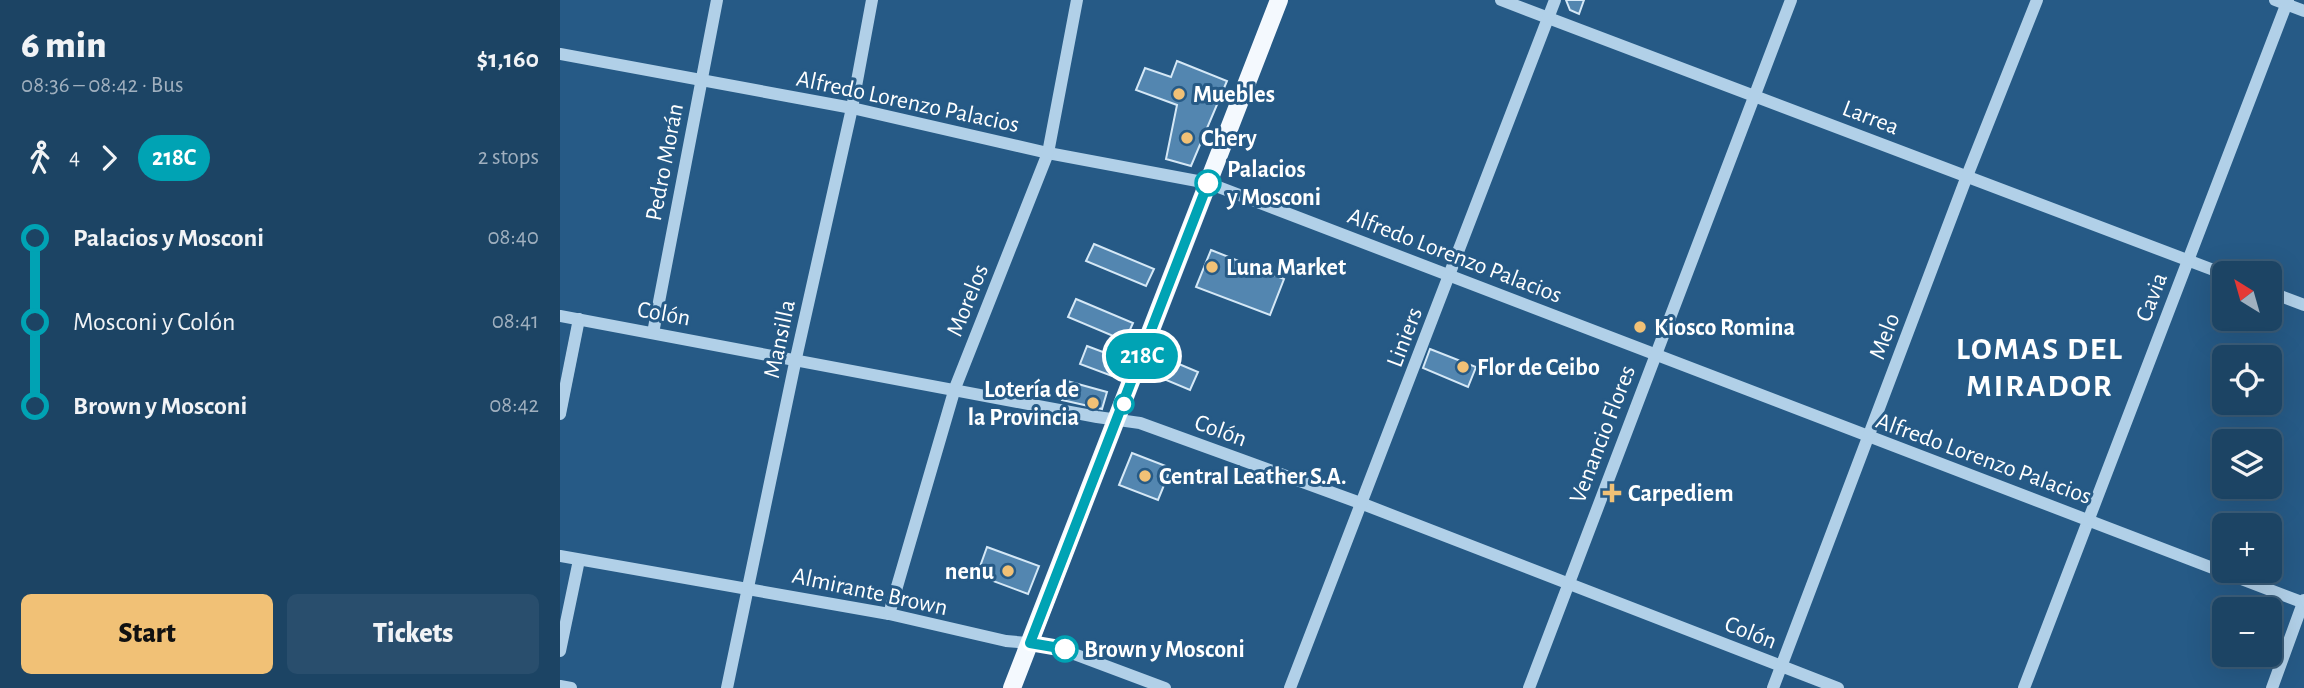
<!DOCTYPE html>
<meta charset="utf-8">
<style>
body{margin:0;font-family:"Alegreya Sans",sans-serif;background:#294e6d;color:#f1f3f6;height:100vh;display:flex;flex-direction:column;font-size:26px;white-space:nowrap}
*{box-sizing:border-box;margin:0}
p{font-size:23px;color:#a0b0bf}
.icon{flex:none;width:38px;height:38px;fill:none;stroke:currentColor;stroke-width:2;stroke-linecap:round;stroke-linejoin:round}
.map{position:relative;flex:1;overflow:hidden}
.sheet{display:flex;flex-direction:column;background:#1c4464;width:560px}
.sheet>*{flex:none}
.badge{padding:0 14px;border-radius:23px;font-size:24px;line-height:46px}
.needle{width:46px;rotate:323deg}
.fabs{position:absolute;left:1652px;top:261px;display:grid;gap:14px}
.fabs a{display:grid;place-items:center;width:70px;height:70px;border-radius:10px;background:#1c4464;box-shadow:0 7px 28px #0002,0 0 0 2px #3a5c78;font-size:35px}
.map>.badge{position:absolute;translate:-50% -50%;box-shadow:0 0 0 4px #fff}
.legs{display:flex;align-items:center;gap:10px;height:77px;padding:0 21px;font-size:23px}
.legs p{margin-inline-start:auto}
.head{display:flex;align-items:center;justify-content:space-between;height:119px;padding:0 21px}
h1{font-size:38px;font-weight:800;line-height:52px}
.button{display:flex;gap:14px;margin-top:auto;padding:14px 21px}
.button a{flex:1;height:80px;border-radius:10px;background:#f1c176;color:#111;font-size:28px;font-weight:800;line-height:80px;text-align:center}
.button a+a{background:#294e6d;color:#f1f3f6}
ul{padding:0 21px;list-style:none}
li{display:flex;align-items:center;gap:24px;height:84px;font-size:26px}
li i{display:grid;place-items:center;width:10px;height:100%;margin:0 9px;background:currentColor}
li i::after{content:'';width:18px;height:18px;margin:-9px;border:5px solid;border-radius:50%;background:#1c4464}
li p{margin-inline-start:auto}
li:first-child i{background:linear-gradient(#0000 50%,currentColor 0)}
li:last-child i{background:linear-gradient(currentColor 50%,#0000 0)}
main{display:flex;flex:1;min-height:0}
.map>svg:first-child{display:block}
.building{fill:#5386b0;stroke:#d5e8f6;stroke-width:2}
.lines{fill:none;stroke-linecap:round;stroke-linejoin:round}
.minor{stroke:#b1d0e8;stroke-width:12}
.major{stroke:#f4f9fe;stroke-width:18}
.line-1-casing{stroke:#fff;stroke-width:16}
.line-1{stroke:#00a3b4;stroke-width:10}
.poi-dot{fill:#f1c176;stroke:#265a86;stroke-width:2.5}
.stop-1-dot{fill:#fff;stroke:#00a3b4;stroke-width:3.5}
.labels{text-anchor:middle;stroke-width:6;stroke-linejoin:round;paint-order:stroke}
.poi-label{font-size:24px;font-weight:bold;fill:#fff;stroke:#265a86;text-anchor:start}
.street-label{font-size:24px;fill:#fff;stroke:#265a86}
.stop-label{font-size:24px;font-weight:bold;fill:#fff;stroke:#265a86;text-anchor:start}
.district-label{font-size:32px;font-weight:bold;letter-spacing:2px;fill:#fff;stroke:#265a86}
</style>
<main>
<section class="sheet">
<div class="head"><div><h1>6 min</h1><p>08:36 – 08:42 · Bus</p></div><b>$1,160</b></div>
<div class="legs"><svg class="icon" aria-label="walk" viewBox="0 0 24 24"><circle cx="13" cy="4" r="2"/><path d="M13 8l-2 6 4 7M11 14l-3 7M7 12l3-4h3l4 4"/></svg>4<svg class="icon" aria-label="forward" viewBox="0 0 24 24"><path d="M9 5l7 7-7 7"/></svg><b class="badge" style="background:#00a3b4;color:#fff">218C</b><p>2 stops</p></div>
<ul>
<li><i style="color:#00a3b4"></i><b>Palacios y Mosconi</b><p>08:40</p></li>
<li><i style="color:#00a3b4"></i><span>Mosconi y Colón</span><p>08:41</p></li>
<li><i style="color:#00a3b4"></i><b>Brown y Mosconi</b><p>08:42</p></li>
</ul>
<div class="button"><a>Start</a><a>Tickets</a></div>
</section>
<div class="map">
<svg width="1744" height="688" viewBox="0 0 1744 688">
<rect width="100%" height="100%" fill="#265a86"/>
<g class="building">
<polygon points="1006,0 1024,0 1019,14 1010,10"/>
<polygon points="617,61 667,81 631,166 606,159 617,105 576,90 585,68 611,77"/>
<polygon points="534,244 594,269 586,286 526,261"/>
<polygon points="651,250 724,279 710,315 636,287"/>
<polygon points="516,299 573,323 565,341 508,317"/>
<polygon points="527,346 559,358 552,376 520,364"/>
<polygon points="870,349 916,367 908,387 863,368"/>
<polygon points="607,359 638,372 630,390 599,377"/>
<polygon points="507,381 547,392 542,409 502,400"/>
<polygon points="572,453 611,468 598,500 559,485"/>
<polygon points="427,547 479,566 468,594 417,575"/>
</g>
<g class="lines">
<g class="minor">
<polyline points="941,0 1664,274"/>
<polyline points="1715,0 1744,11"/>
<polyline points="0,54 292,108 488,153 648,183 1744,603"/>
<polyline points="1710,292 1744,305"/>
<polyline points="0,316 537,417 580,423 803,504 1278,688"/>
<polyline points="93,333 157,0"/>
<polyline points="0,414 19,319"/>
<polyline points="0,556 329,614 446,641 490,645 605,688"/>
<polyline points="329,614 395,388 488,153 517,0"/>
<polyline points="0,651 19,560"/>
<polyline points="0,686 11,688"/>
<polyline points="167,688 236,358 292,108 312,0"/>
<polyline points="730,688 995,0"/>
<polyline points="969,688 1231,0"/>
<polyline points="1213,688 1407,176 1477,0"/>
<polyline points="1464,688 1728,0"/>
<polyline points="1712,688 1744,600"/>
</g>
<polyline class="major" points="452,688 719,0"/>
</g>
<g class="lines">
<defs>
<polyline id="line-1" points="505,649 470,643 648,183"/>
</defs>
<use href="#line-1" class="line-1-casing"/>
<use href="#line-1" class="line-1"/>
</g>
<g class="poi-dot">
<circle cx="619" cy="94" r="7"/>
<circle cx="627" cy="138" r="7"/>
<circle cx="652" cy="267" r="7"/>
<circle cx="1080" cy="327" r="7"/>
<circle cx="903" cy="367" r="7"/>
<circle cx="533" cy="403" r="7"/>
<circle cx="585" cy="476" r="7"/>
<path d="M1048.5 482.5h7v7h7v7h-7v7h-7v-7h-7v-7h7z"/>
<circle cx="448" cy="571" r="7"/>
</g>
<g class="stop-1-dot">
<circle cx="648" cy="183" r="12"/>
<circle cx="564" cy="404" r="9"/>
<circle cx="505" cy="649" r="12"/>
</g>
<g class="labels">
<g class="poi-label">
<text x="633" y="102">Muebles</text>
<text x="641" y="146">Chery</text>
<text x="666" y="275">Luna Market</text>
<text x="1094" y="335">Kiosco Romina</text>
<text x="917" y="375">Flor de Ceibo</text>
<text x="519" y="397" text-anchor="end">Lotería de<tspan x="519" dy="28">la Provincia</tspan></text>
<text x="599" y="484">Central Leather S.A.</text>
<text x="1068" y="501">Carpediem</text>
<text x="434" y="579" text-anchor="end">nenu</text>
</g>
<g class="street-label">
<text transform="translate(348 101) rotate(12)" y="8">Alfredo Lorenzo Palacios</text>
<text transform="translate(1311 117) rotate(21)" y="8">Larrea</text>
<text transform="translate(104 162) rotate(-79)" y="8">Pedro Morán</text>
<text transform="translate(895 255) rotate(21)" y="8">Alfredo Lorenzo Palacios</text>
<text transform="translate(1591 297) rotate(-69)" y="8">Cavia</text>
<text transform="translate(407 300) rotate(-68)" y="8">Morelos</text>
<text transform="translate(104 313) rotate(10)" y="8">Colón</text>
<text transform="translate(1324 336) rotate(-69)" y="8">Melo</text>
<text transform="translate(844 337) rotate(-69)" y="8">Liniers</text>
<text transform="translate(219 339) rotate(-78)" y="8">Mansilla</text>
<text transform="translate(661 430) rotate(20)" y="8">Colón</text>
<text transform="translate(1042 434) rotate(-69)" y="8">Venancio Flores</text>
<text transform="translate(1424 458) rotate(20)" y="8">Alfredo Lorenzo Palacios</text>
<text transform="translate(310 591) rotate(12)" y="8">Almirante Brown</text>
<text transform="translate(1191 632) rotate(21)" y="8">Colón</text>
</g>
<g class="stop-label">
<text x="667" y="177">Palacios<tspan x="667" dy="28">y Mosconi</tspan></text>
<text x="524" y="657">Brown y Mosconi</text>
</g>
<g class="district-label">
<text x="1480" y="359">LOMAS DEL<tspan x="1480" dy="37">MIRADOR</tspan></text>
</g>
</g>
</svg>
<div class="fabs">
<a><svg class="needle" viewBox="-14 -14 28 28"><path d="M0-13l5 13h-10z" fill="#e53935"/><path d="M0 13l5-13h-10z" fill="#a0b0bf"/></svg></a>
<a><svg class="icon" aria-label="locate" viewBox="0 0 24 24"><circle cx="12" cy="12" r="6"/><path d="M12 2v4M12 18v4M2 12h4M18 12h4"/></svg></a>
<a><svg class="icon" aria-label="layers" viewBox="0 0 24 24"><path d="M12 4l9 5-9 5-9-5zM3 14l9 5 9-5"/></svg></a>
<a>+</a>
<a>−</a>
</div>
<b class="badge" style="left:582px;top:356px;background:#00a3b4;color:#fff">218C</b>
</div>
</main>
